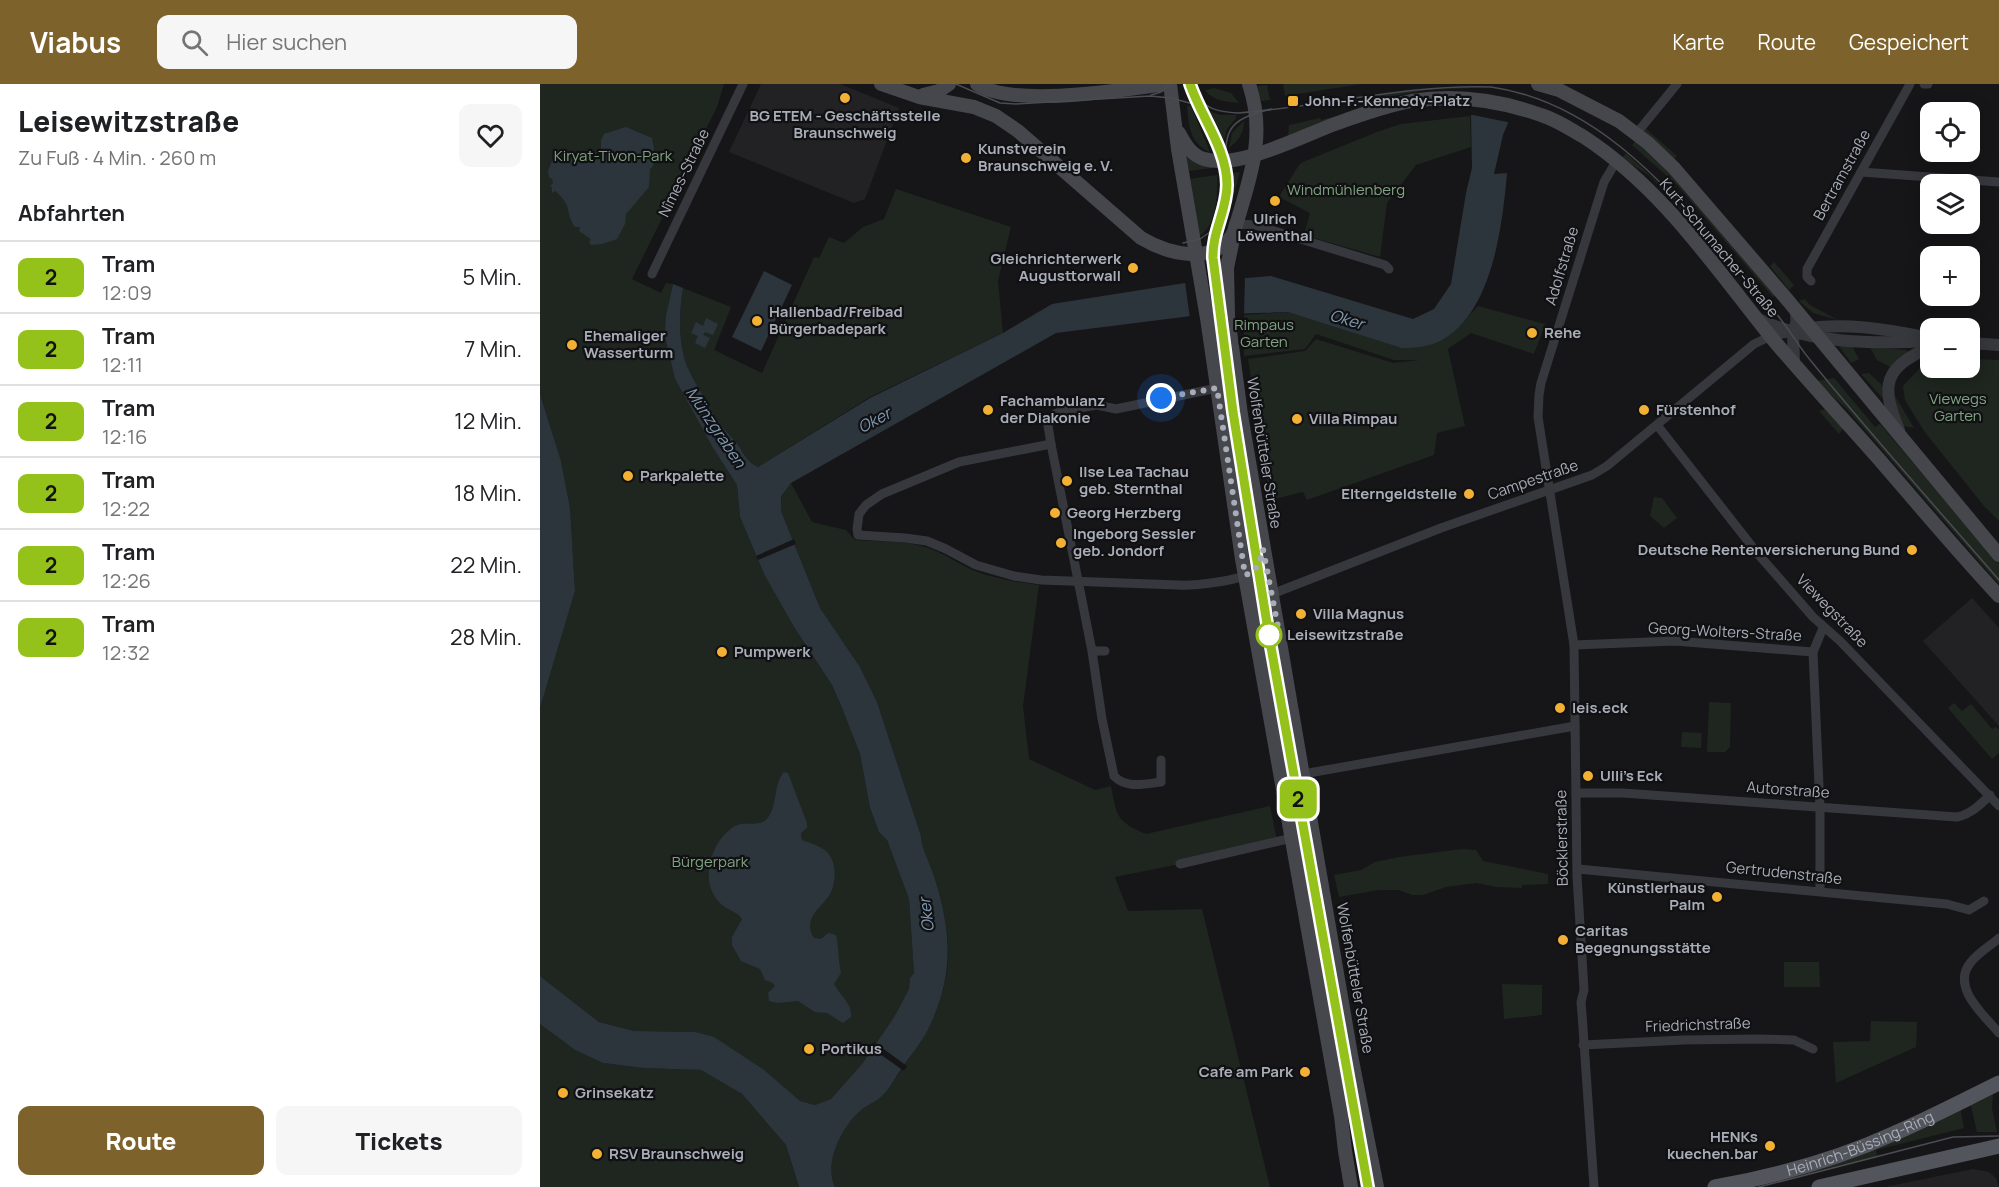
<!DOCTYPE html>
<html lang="de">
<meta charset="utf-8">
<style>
body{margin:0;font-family:Manrope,sans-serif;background:#f6f6f6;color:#202124;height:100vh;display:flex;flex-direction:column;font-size:22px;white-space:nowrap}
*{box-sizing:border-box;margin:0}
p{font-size:20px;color:#757577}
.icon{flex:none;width:33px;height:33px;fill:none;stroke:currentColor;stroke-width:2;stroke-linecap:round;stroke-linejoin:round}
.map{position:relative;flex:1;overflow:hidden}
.sheet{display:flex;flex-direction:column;background:#fff;width:540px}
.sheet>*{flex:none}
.badge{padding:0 12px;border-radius:9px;font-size:21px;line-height:39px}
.controls{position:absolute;left:1380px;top:18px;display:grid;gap:12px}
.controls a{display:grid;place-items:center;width:60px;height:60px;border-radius:12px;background:#fff;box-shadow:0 3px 15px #0003;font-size:30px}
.you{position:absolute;width:30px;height:30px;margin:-15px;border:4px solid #fff;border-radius:50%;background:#1a73e8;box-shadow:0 0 0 9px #1a73e833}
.map>.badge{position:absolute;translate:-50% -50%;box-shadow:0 0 0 3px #fff}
h2{padding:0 18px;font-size:22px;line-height:54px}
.round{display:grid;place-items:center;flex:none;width:63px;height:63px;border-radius:12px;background:#f6f6f6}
.head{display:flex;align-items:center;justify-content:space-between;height:102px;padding:0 18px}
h1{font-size:28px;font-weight:800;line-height:45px}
.cta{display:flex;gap:12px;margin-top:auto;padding:12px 18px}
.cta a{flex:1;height:69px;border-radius:12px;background:#7e622b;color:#fff;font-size:24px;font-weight:800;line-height:69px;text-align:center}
.cta a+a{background:#f6f6f6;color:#202124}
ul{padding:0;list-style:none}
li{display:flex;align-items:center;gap:18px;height:72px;padding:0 18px;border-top:2px solid #e0e0e0}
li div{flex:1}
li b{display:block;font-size:22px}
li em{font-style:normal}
li .badge{min-width:66px;font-weight:700;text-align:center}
header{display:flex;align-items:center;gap:36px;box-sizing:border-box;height:84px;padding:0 30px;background:#7e622b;color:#fff}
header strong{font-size:28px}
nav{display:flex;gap:33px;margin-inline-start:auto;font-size:21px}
.search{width:420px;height:54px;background:#f6f6f6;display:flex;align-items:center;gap:15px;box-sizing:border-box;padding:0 21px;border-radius:12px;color:#757577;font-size:22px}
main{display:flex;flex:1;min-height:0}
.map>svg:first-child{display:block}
.built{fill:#222225}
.green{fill:#1e261f}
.water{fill:#2c353c}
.pier{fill:#161618}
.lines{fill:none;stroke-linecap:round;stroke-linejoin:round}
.minor{stroke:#37383d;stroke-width:9}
.tertiary{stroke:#37383d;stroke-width:12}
.secondary{stroke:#45474d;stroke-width:14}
.primary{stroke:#53555c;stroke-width:15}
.tram{stroke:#4a4c52;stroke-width:1.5}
.line-casing{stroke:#fff;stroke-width:14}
.line{stroke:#94c11a;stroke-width:9}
.walk{stroke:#a8adb8;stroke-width:6;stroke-dasharray:0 10.8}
.poi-dot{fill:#f2b134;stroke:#111113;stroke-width:2}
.stop-dot{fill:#fff;stroke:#94c11a;stroke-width:3}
.labels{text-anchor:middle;stroke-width:4.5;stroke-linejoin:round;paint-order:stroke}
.poi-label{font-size:15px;font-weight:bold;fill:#a8adb8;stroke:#111113;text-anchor:start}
.park-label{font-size:15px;fill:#7fa381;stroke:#111113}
.street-label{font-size:15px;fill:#a8adb8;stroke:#111113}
.stop-label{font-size:15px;font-weight:bold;fill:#a8adb8;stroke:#111113;text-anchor:start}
.water-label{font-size:16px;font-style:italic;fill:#7f9bb3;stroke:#111113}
</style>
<header>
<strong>Viabus</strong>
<div class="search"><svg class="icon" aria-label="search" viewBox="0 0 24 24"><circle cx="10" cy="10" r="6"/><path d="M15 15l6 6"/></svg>Hier suchen</div>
<nav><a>Karte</a><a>Route</a><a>Gespeichert</a></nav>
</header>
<main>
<section class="sheet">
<div class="head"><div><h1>Leisewitzstraße</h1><p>Zu Fuß · 4 Min. · 260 m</p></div><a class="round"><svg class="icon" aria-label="heart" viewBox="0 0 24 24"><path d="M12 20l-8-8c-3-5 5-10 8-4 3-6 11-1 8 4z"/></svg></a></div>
<h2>Abfahrten</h2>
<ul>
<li><span class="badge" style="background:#94c11a;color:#111">2</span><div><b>Tram</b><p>12:09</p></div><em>5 Min.</em></li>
<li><span class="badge" style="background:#94c11a;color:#111">2</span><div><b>Tram</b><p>12:11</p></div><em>7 Min.</em></li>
<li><span class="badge" style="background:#94c11a;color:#111">2</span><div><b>Tram</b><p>12:16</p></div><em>12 Min.</em></li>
<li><span class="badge" style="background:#94c11a;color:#111">2</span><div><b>Tram</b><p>12:22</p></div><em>18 Min.</em></li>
<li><span class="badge" style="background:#94c11a;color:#111">2</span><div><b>Tram</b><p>12:26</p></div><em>22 Min.</em></li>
<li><span class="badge" style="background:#94c11a;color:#111">2</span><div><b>Tram</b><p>12:32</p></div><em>28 Min.</em></li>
</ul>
<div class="cta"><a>Route</a><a>Tickets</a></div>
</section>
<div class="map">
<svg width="1459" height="1103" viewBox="0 0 1459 1103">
<rect width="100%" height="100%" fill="#161618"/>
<g class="built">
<polygon points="221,0 300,0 359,24 325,115 314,119 189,68"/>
<polygon points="1432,514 1459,544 1459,642 1383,557"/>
<polygon points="1433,1085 1449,1088 1456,1094 1459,1103 1345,1103"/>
</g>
<g class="green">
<polygon points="0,0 184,0 177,23 92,195 121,209 126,199 133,200 126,231 135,295 173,364 197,401 200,433 225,492 254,543 292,601 302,624 320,670 330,724 339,748 347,756 369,815 374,889 370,894 369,905 354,933 322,980 291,1015 275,1021 260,1017 242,1003 155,948 94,947 59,938 0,892 0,624 35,507 30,424 21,377 0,310"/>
<polygon points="743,0 821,0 745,12"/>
<polygon points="727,1 730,16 721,17 717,2"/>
<polygon points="908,3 932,4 887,6 830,16 829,12"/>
<path d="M 674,4 L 691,9 L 699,19 C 687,18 673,17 665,6 Z"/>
<path d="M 647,22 L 651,22 L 670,68 C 650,60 649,42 647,22 Z"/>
<polygon points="666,26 680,31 696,31 696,34 687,45 682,64 664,28"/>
<polygon points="812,28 748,53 749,41 780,34 781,36"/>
<polygon points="930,32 931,63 876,81 847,119 840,173 764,151 770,129 739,113 759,81 763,78 837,48 861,40"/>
<path d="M 704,37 C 704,49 698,57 689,64 L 692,49 Z"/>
<polygon points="1105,44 1137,72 1133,76 1105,48"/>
<polygon points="1096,56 1122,79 1237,211 1233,213 1137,101 1092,61"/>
<polygon points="1086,69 1130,110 1151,135 1110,92 1082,74"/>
<polygon points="646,71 672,82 672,84 649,87"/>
<polygon points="700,88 684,147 678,151 688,117 690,89"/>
<path d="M 677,91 C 678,110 677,142 658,153 L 649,95 Z"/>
<path d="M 356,105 L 471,143 L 458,197 L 463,249 L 330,313 L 218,383 C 204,377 203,365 194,356 C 179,339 175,334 165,315 C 159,304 152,294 147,282 C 138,257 139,230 143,204 L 191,223 L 174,266 L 222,289 L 274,173 L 279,174 L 289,153 L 304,159 L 323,143 L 344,135 Z"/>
<polygon points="1234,178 1254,201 1249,206 1230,182"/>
<polygon points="1265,215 1270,221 1298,236 1273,229 1259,217"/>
<polygon points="938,222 1005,240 994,270 931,249 908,265 925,342 897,349 894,371 767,416 763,408 730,416 708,275 765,267 776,255 853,279 879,276 854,276 776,250 765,265 704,272 704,231 748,228 802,244 911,250"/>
<polygon points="1299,262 1312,262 1319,275 1311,279"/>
<polygon points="1330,263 1366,266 1368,267 1368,270 1352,284 1337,276"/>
<polygon points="1390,275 1390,284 1430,284 1430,275 1459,276 1459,437 1444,422 1384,347 1365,316 1363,302 1381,283"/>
<polygon points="1329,289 1346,305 1344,316 1321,290"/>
<polygon points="1294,294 1335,343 1340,340 1459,480 1459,500 1307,325 1276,297"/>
<polygon points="1355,312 1374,344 1363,342 1356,330"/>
<polygon points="1285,325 1303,345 1299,350 1279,327"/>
<path d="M 251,399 L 272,438 L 306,446 L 315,456 C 338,458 363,456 385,463 C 403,468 418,480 435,487 C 456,495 477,498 499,501 L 483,622 L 489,675 L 555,706 L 571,702 C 577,733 576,737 606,750 L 730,722 L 737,757 L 640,780 L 575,793 L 588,827 L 662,825 L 730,1103 L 295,1103 C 284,1080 300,1045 318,1029 C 326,1021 337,1018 344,1010 C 350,1004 355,995 360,988 C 369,974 380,960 388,946 C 415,891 412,851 395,795 C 391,782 381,763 381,752 L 337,618 L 320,583 L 280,524 L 241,427 L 241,414 Z"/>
<polygon points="1114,413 1122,414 1137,434 1124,444 1110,432"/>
<polygon points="1169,618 1191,619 1190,663 1185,668 1167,668"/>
<polygon points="1414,619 1422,627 1431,620 1452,645 1456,643 1459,646 1459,669 1452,675 1408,624"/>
<polygon points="1142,648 1162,649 1161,664 1141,663"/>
<polygon points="922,765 936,766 943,777 1008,790 1008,800 982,801 982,804 956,803 937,799 906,803 883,811 872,811 859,806 839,806 799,813 794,791 821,786 835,778 859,773"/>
<polygon points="1244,878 1279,878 1280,903 1244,903"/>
<polygon points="962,900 1002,901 1002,931 964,935"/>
<polygon points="1331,937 1377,938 1376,963 1296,999 1293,958 1330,957"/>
<polygon points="0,940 35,966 63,979 103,984 161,986 202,1010 246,1061 259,1103 0,1103"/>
<polygon points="1451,1009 1453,1011 1452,1024 1457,1048 1437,1048 1430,1018"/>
<polygon points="1420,1023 1424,1044 1336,1066 1337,1072 1213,1103"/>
</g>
<g class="water">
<path d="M 992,0 C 985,11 971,28 968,39 C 964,53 969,75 967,90 C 962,144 952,232 898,258 C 887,263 873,264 862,264 L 748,228 L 659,231 L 516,249 L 251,399 L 241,413 L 241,427 L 280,524 L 320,583 L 337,618 L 381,752 C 381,763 391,782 395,795 C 412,850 414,892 388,946 C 381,959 371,971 362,984 C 356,992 351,1003 344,1010 C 337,1018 326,1021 318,1029 C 300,1046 284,1080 295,1103 L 259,1103 L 246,1061 L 202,1010 L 161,986 L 103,984 L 63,979 L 35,966 L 0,940 L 0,892 L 59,938 L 94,947 L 155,948 L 174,953 L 224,986 L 260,1017 L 275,1021 L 291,1015 L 322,980 L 354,933 L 369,905 L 370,894 L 374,889 L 369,815 L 347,756 L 339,748 L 330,724 L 320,670 L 302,624 L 292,601 L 254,543 L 225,492 L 200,433 L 197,401 L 173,364 L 135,295 L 125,252 L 126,231 L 133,200 L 143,204 C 139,230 138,257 147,282 C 152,294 159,304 165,315 C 175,334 179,339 194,356 C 203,365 204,377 218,383 L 330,314 L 463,249 L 512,220 L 645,199 L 731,192 L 873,235 L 894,225 L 911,200 L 926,109 L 932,84 L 931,31 Z"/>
<path d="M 86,43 L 112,54 L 114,66 L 109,71 L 109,75 L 114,78 L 113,82 L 110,85 L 109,103 L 86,130 L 85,140 L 77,155 L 62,160 L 51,161 L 49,158 L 51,155 L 39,147 L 40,143 L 35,143 C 24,127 34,123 15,107 L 12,109 L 12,103 L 10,102 L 13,99 L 12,95 L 9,93 L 8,87 L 15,69 L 22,72 L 26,72 L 26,69 L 41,70 L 45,74 L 61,65 L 61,56 L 64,50 Z"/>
<polygon points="224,187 252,201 221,267 192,253"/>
<polygon points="166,234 178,240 173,251 165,248 163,251 170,254 165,264 155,259 158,252 151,249 156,238 163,242"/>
<polygon points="0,310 21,377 30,424 35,507 0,624"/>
<path d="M 244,688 L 248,689 L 267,739 L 267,744 L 261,749 L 261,753 L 263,757 C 270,758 284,764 288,769 C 297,780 296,799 290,810 C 285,819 274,826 271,836 C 269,843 270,848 274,854 L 281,855 L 288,849 L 296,851 C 299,865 298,876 301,889 L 294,900 C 300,912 313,920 311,933 L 303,939 L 287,929 L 275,928 L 258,917 L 238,919 L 229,917 L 228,909 L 235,902 L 233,899 L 225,896 L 220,885 L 201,877 L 192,861 L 192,853 L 202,835 C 197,827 186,826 180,819 C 158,798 171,756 195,742 C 204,737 219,743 226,736 C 238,724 233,700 244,688 Z"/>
</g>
<g class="pier">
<polygon points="946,0 995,0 972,39 928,30"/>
<polygon points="968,39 968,89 954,90 963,51"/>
<polygon points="705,191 704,231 650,235 645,198"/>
<polygon points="254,455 256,460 218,476 216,472"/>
<polygon points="334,958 367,982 364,987 330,963"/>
</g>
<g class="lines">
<g class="minor">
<polyline points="1384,0 1388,0"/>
<polyline points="1096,50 1137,0"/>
<polyline points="1321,88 1459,98"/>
<polyline points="696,140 715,141 845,181 849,185"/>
<polyline points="112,190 203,0"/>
<polyline points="1271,197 1267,193 1267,185 1370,0"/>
<polyline points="1117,341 1218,470 1273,533 1300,557 1459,722"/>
<path d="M 511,360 L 419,378 L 342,410 L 326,421 L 319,430 L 317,445 L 318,451 L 365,454 L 387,457 L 406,465 L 436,481 L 474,492 L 501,496 L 638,501 C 654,502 699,497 712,488 C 719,484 721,475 722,468"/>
<polyline points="732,510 901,444 1052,391 1067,382 1214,260 1231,252 1253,248 1255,236 1254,224"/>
<polyline points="1034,561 1135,557 1273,568 1283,544"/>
<path d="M 552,567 L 562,635 L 574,692 C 586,705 605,700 621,698 L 621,676"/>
<polyline points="565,567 552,567 511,360 508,342 510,336 515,330 521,327 557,321 576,325 677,304"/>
<polyline points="1273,568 1280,724 1280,807"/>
<path d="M 1036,709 L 1083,709 L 1417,733 C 1431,730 1440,721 1450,711"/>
<polyline points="746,716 751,702 763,690 1035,642"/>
<polyline points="640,780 752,754"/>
<polyline points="1038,785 1407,820 1429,826 1444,817"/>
<path d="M 1459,854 C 1450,862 1438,869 1431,878 C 1410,903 1444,931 1459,949"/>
<polyline points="1043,961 1143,956 1220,955 1254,956 1273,965"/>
<polyline points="1054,1103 1042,930 1041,918 1044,906 1037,792 1034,561 998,333 999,311 1001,299 1064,98 1077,76"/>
</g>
<g class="tertiary">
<path d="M 1218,235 C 1270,260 1334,260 1390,257"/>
<path d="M 1263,245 C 1303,238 1346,245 1385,253"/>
<polyline points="1253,248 1254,279"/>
<polyline points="1430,259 1459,261"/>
<path d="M 1359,346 C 1340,300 1344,284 1390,263"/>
</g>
<g class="secondary">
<path d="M 341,0 L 379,13 L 434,23 L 456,32 L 478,47 L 601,154 C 628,170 676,183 694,148 C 709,96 727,53 709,0"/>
<path d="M 437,0 C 472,24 582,6 626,0"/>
<polyline points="630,0 638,65 667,234 702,475 801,1032 805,1067 811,1103"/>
<polyline points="998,0 1019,6 1079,37 1108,59 1134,84 1245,213 1459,471"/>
<polyline points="383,11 399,7 409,0"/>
<path d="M 639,49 C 645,60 651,71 664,75 C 697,86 762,52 795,40 C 820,31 845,22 871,17 C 916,10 959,16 1001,31 C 1017,36 1030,45 1044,53 C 1122,104 1174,182 1231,253 C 1265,294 1302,333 1337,373 C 1377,419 1417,467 1459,512"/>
<polyline points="696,140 687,184 688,232 701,331 811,971 837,1103"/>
</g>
<g class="primary">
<path id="s1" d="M 1175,1103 C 1237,1092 1298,1075 1355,1049 C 1390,1034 1424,1016 1459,999"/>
<polyline points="1279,1103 1459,1062"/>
</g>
<g class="tram">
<polyline points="416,0 460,19 476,20 610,12 631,14 657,21"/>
<path d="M 649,0 C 653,33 677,61 680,94 C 683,121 667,145 667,173 L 688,329 L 734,609 L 823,1103"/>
<path d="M 653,7 C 664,25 678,28 698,29 C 782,23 866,0 951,3 C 1050,17 1120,94 1182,166 C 1202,189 1223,212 1242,237 C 1252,250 1260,264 1271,277 C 1331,351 1396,423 1459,496"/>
<polyline points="611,11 621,8 631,0"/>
<path d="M 687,92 C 683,47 686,36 731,25"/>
<polyline points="643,159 660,155 673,146"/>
<polyline points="1219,1103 1413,1053 1459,1052"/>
</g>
</g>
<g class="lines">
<defs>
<path id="line" d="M 650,0 C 661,33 687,65 687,101 C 687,126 672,148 673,174 L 693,328 L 729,552 L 828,1103"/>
</defs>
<use href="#line" class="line-casing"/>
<use href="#line" class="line"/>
<path class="walk" d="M 621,314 L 677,304 L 705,491 C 718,487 720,477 723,465 L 739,548 L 729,551"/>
</g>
<g class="poi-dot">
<circle cx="305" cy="14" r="6"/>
<rect x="747" y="11" width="12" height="12" rx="3"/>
<circle cx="426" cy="74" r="6"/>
<circle cx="735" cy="117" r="6"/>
<circle cx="593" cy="184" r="6"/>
<circle cx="217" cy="237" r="6"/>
<circle cx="992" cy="249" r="6"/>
<circle cx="32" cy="261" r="6"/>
<circle cx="448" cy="326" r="6"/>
<circle cx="1104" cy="326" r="6"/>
<circle cx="757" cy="335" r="6"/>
<circle cx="88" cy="392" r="6"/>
<circle cx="527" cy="397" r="6"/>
<circle cx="929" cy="410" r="6"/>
<circle cx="515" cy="429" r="6"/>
<circle cx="521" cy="459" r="6"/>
<circle cx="1372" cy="466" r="6"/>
<circle cx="761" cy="530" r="6"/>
<circle cx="182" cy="568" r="6"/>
<circle cx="1020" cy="624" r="6"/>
<circle cx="1048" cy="692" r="6"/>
<circle cx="1177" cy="813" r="6"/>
<circle cx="1023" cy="856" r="6"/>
<circle cx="269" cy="965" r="6"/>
<circle cx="765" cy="988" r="6"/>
<circle cx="23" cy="1009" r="6"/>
<circle cx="1230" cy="1062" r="6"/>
<circle cx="57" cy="1070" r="6"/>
</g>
<circle class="stop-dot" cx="729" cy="551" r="12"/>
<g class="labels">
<g class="poi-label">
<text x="765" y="22">John-F.-Kennedy-Platz</text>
<text x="305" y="37" text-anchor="middle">BG ETEM - Geschäftsstelle<tspan x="305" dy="17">Braunschweig</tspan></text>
<text x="438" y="70">Kunstverein<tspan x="438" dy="17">Braunschweig e. V.</tspan></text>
<text x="735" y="140" text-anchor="middle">Ulrich<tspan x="735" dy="17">Löwenthal</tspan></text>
<text x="581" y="180" text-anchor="end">Gleichrichterwerk<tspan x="581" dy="17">Augusttorwall</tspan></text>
<text x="229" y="233">Hallenbad/Freibad<tspan x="229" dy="17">Bürgerbadepark</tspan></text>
<text x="1004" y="254">Rehe</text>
<text x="44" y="257">Ehemaliger<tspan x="44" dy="17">Wasserturm</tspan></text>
<text x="460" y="322">Fachambulanz<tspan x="460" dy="17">der Diakonie</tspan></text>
<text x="1116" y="331">Fürstenhof</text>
<text x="769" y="340">Villa Rimpau</text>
<text x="539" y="393">Ilse Lea Tachau<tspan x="539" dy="17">geb. Sternthal</tspan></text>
<text x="100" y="397">Parkpalette</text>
<text x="917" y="415" text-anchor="end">Elterngeldstelle</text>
<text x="527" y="434">Georg Herzberg</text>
<text x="533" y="455">Ingeborg Sessler<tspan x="533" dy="17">geb. Jondorf</tspan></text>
<text x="1360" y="471" text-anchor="end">Deutsche Rentenversicherung Bund</text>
<text x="773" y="535">Villa Magnus</text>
<text x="194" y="573">Pumpwerk</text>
<text x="1032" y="629">leis.eck</text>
<text x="1060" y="697">Ulli's Eck</text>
<text x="1165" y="809" text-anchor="end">Künstlerhaus<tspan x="1165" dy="17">Palm</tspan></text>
<text x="1035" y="852">Caritas<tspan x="1035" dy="17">Begegnungsstätte</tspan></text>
<text x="281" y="970">Portikus</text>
<text x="753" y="993" text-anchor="end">Cafe am Park</text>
<text x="35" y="1014">Grinsekatz</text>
<text x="1218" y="1058" text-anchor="end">HENKs<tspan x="1218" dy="17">kuechen.bar</tspan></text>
<text x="69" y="1075">RSV Braunschweig</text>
</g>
<g class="park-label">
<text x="73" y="77">Kiryat-Tivon-Park</text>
<text x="806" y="111">Windmühlenberg</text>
<text x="724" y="246">Rimpaus<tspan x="724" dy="17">Garten</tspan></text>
<text x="1418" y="320">Viewegs<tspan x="1418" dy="17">Garten</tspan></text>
<text x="170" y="783">Bürgerpark</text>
</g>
<g class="street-label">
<text transform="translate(144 89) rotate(-64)" y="5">Nîmes-Straße</text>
<text transform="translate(1302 91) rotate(-61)" y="5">Bertramstraße</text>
<text transform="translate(1179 164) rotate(50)" y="5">Kurt-Schumacher-Straße</text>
<text transform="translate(1022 182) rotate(-73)" y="5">Adolfstraße</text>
<text transform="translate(724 369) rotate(81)" y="5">Wolfenbütteler Straße</text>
<text transform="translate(993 396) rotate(-19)" y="5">Campestraße</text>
<text transform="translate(1292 527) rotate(46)" y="5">Viewegstraße</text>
<text transform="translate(1185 548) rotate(3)" y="5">Georg-Wolters-Straße</text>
<text transform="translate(1248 706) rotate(4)" y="5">Autorstraße</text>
<text transform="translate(1022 754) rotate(-91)" y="5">Böcklerstraße</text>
<text transform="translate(1244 789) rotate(6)" y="5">Gertrudenstraße</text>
<text transform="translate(815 894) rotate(80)" y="5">Wolfenbütteler Straße</text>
<text transform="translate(1158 941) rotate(-2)" y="5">Friedrichstraße</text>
<text dy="5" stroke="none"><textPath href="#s1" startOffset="152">Heinrich-Büssing-Ring</textPath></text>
</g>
<g class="stop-label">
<text x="747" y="556">Leisewitzstraße</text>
</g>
<g class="water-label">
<text transform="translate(807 235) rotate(17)" y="6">Oker</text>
<text transform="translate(334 336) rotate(-29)" y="6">Oker</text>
<text transform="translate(176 343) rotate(56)" y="6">Münzgraben</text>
<text transform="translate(386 831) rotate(-97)" y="6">Oker</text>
</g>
</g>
</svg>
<div class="controls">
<a><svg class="icon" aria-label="locate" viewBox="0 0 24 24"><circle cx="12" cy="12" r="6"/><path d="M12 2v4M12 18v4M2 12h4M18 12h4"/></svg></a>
<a><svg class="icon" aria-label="layers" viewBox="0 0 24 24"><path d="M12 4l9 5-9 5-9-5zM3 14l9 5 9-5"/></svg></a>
<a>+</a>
<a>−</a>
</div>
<div class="you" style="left:621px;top:314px"></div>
<b class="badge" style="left:758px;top:715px;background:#94c11a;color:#111">2</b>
</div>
</main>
